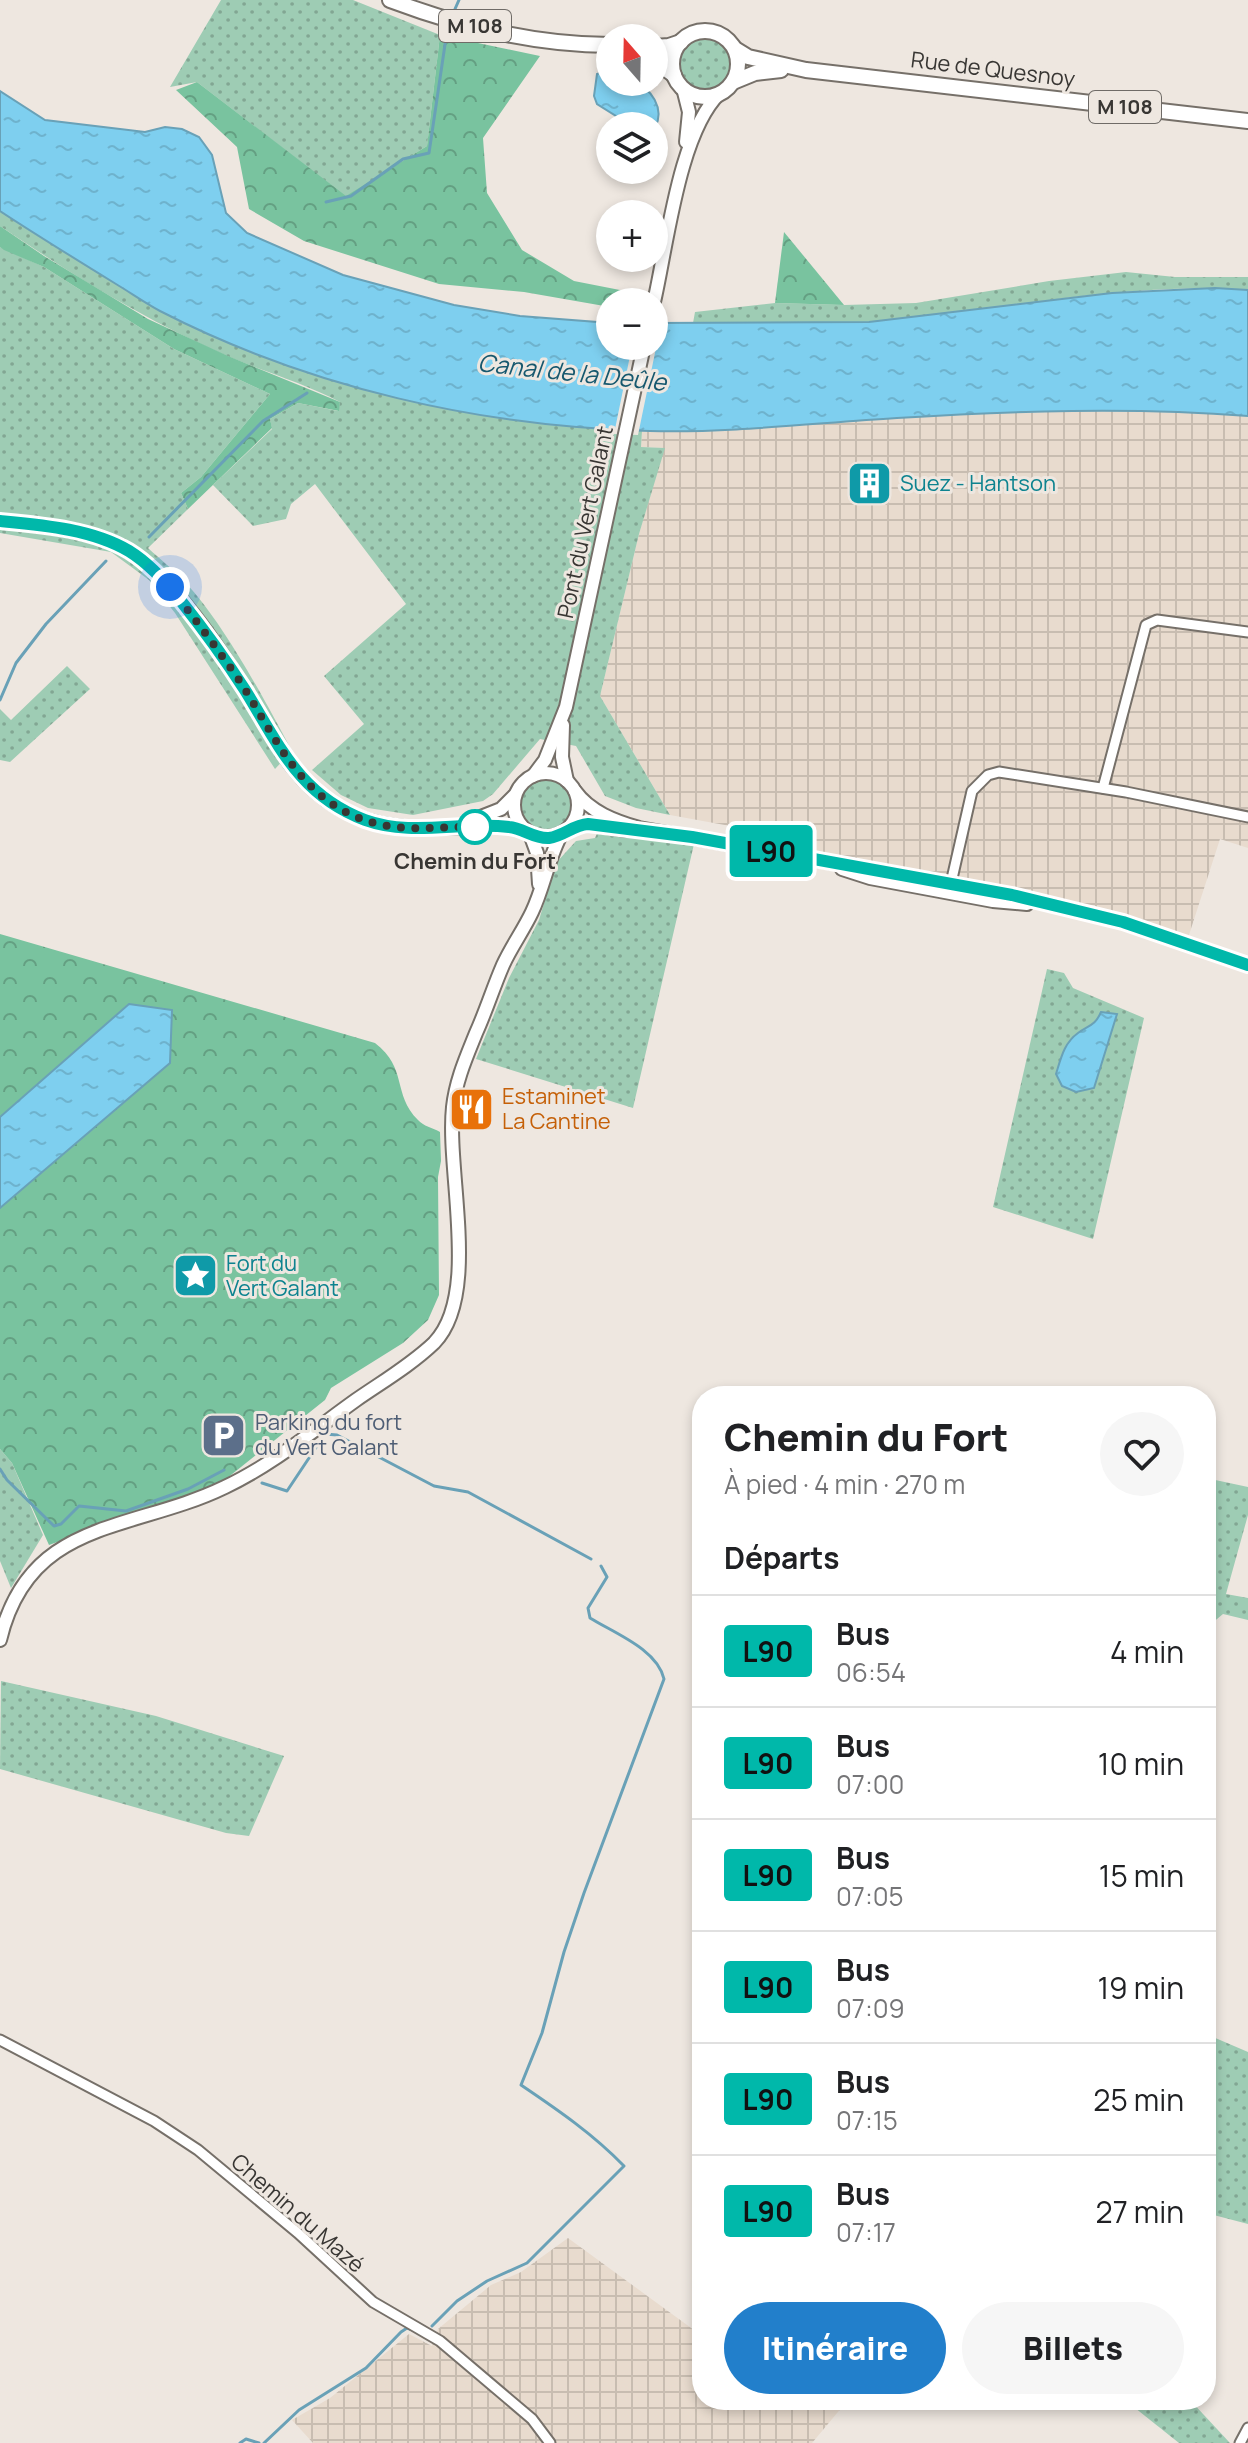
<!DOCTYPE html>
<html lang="fr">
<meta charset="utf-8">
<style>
body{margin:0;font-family:Manrope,sans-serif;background:#f6f6f6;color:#202124;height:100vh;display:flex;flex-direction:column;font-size:30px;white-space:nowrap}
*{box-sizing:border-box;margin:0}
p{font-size:26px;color:#757577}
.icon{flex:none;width:44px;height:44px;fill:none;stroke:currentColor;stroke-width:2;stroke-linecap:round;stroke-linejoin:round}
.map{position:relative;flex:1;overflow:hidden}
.details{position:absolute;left:692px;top:1386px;width:524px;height:1024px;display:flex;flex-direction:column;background:#fff;border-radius:32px;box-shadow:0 4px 12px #0003}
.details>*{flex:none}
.badge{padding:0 16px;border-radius:6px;font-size:28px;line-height:52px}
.needle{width:52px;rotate:340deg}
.controls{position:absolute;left:596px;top:24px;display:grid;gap:16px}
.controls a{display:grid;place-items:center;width:72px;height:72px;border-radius:50%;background:#fff;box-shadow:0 4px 12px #0003;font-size:40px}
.you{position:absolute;width:40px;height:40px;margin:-20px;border:6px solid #fff;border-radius:50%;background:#1a73e8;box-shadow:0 0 0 12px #1a73e833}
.map>.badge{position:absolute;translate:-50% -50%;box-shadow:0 0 0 4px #fff}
h2{padding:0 32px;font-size:30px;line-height:72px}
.round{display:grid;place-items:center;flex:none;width:84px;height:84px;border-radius:42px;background:#f6f6f6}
.head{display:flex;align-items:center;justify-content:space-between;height:136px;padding:0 32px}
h1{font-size:38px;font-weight:800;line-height:60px}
.primary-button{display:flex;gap:16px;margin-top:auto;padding:16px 32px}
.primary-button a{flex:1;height:92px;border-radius:48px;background:#227fcb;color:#fff;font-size:32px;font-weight:800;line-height:92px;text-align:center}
.primary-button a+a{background:#f6f6f6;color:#202124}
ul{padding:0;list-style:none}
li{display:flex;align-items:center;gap:24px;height:112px;padding:0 32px;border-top:2px solid #e0e0e0}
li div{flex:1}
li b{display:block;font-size:30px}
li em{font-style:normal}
li .badge{min-width:88px;font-weight:700;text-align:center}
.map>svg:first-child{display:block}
.industrial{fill:url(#industrial-grid)}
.green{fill:url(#green-dots)}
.forest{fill:url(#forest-crowns)}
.water{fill:url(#water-ripples);stroke:#69a1b7;stroke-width:2}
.pier{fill:#eee7e0}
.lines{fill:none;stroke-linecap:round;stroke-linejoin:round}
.stream{stroke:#69a1b7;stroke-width:3}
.minor-casing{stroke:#767069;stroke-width:13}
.secondary-casing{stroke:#767069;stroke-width:16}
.primary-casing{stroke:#767069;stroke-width:18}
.minor{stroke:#fff;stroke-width:9}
.secondary{stroke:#fff;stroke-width:12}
.primary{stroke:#fff;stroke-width:14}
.line-casing{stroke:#fff;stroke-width:18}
.line{stroke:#00b8aa;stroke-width:12}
.walk{stroke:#383633;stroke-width:8;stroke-dasharray:0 14.4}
.stop-dot{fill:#fff;stroke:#00b8aa;stroke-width:4}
.labels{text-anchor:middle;stroke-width:6;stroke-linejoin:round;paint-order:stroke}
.shield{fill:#eee7e0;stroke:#6f6b67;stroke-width:2}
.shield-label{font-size:20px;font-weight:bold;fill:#383633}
.street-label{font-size:22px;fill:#383633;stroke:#eee7e0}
.culture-label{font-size:22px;fill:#0d838f;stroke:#eee7e0;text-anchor:start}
.stop-label{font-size:22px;font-weight:bold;fill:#383633;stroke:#eee7e0}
.food-label{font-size:22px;fill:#c56008;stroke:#eee7e0;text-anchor:start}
.service-label{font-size:22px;fill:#4e5e75;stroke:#eee7e0;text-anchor:start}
.water-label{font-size:24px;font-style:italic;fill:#17586e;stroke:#eee7e0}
</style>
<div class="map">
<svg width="1248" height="2443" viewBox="0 0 1248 2443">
<defs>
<pattern id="industrial-grid" width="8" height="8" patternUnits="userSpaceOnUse" patternTransform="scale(2)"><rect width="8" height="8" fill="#e8dbce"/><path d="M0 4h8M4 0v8" fill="none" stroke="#c8bdb1"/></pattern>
<pattern id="green-dots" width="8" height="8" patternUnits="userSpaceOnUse" patternTransform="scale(2)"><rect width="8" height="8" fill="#9eccb4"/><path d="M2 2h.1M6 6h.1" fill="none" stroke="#82a693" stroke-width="1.8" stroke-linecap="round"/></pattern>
<pattern id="forest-crowns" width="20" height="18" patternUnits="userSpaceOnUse" patternTransform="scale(2)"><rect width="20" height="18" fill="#79c39f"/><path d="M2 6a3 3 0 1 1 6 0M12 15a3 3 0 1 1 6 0" fill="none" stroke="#649f82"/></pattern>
<pattern id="water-ripples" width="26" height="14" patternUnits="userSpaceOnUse" patternTransform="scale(2)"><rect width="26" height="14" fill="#7ecfef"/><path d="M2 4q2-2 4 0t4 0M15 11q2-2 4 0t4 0" fill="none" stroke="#6eb2cd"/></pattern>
</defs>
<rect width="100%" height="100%" fill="#eee7e0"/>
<g class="industrial">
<polygon points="1104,410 1177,411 1248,416 1248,848 1220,839 1188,938 1099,910 786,849 785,845 763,832 670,815 600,696 639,534 664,448 641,447 642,431 730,430 924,416"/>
<polygon points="568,2238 698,2333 702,2330 702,2400 848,2400 812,2443 313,2443 292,2420 330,2398 409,2334 432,2346 438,2329 491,2285 521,2272"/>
</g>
<g class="green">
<polygon points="221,0 353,0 440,35 427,146 346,197 197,82 170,87"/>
<circle cx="705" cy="64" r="26"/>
<path d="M 0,211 C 37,236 75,259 114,282 C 129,292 144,303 161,311 C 310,387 475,423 642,431 L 641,447 L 665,448 L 639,534 L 600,696 L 670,815 L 636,808 L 605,796 L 576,746 L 540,739 L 493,794 L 483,801 L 413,815 L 368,808 L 341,795 L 312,770 L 364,724 L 324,676 L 406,604 L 315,484 L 291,504 L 286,519 L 253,526 L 213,485 L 272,429 L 270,419 L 298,403 L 338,411 L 340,402 C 304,383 265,372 227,356 C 147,321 72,275 0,226 Z"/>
<path d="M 0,247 L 44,267 L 174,349 L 270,394 L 201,477 L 181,493 L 188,509 L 148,548 C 160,559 174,570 185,582 C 225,625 264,699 292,751 L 275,769 L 175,613 L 149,580 L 111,552 L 0,533 Z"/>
<path d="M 1126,272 L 1175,277 L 1248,277 L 1248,290 C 1121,281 996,312 870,322 C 812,327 752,324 693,323 L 695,312 L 775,303 L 844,305 L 916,303 L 1049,281 Z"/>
<polygon points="67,666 90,689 10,762 0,760 0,709 11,720"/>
<circle cx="545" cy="805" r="26"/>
<polygon points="599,829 694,844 633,1108 476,1059 509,978 539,920 556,863 576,841 595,838"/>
<polygon points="1047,969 1064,973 1073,988 1144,1018 1093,1239 993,1207"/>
<polygon points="0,1449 12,1463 43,1535 11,1588 0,1561"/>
<polygon points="1206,1478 1248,1487 1248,1515 1226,1594 1248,1598 1248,1620 1223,1614 1211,1624 1206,1622"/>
<polygon points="1,1681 156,1716 284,1756 249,1836 226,1833 0,1769"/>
<polygon points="1206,2034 1248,2052 1248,2224 1206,2213"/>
<polygon points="1125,2400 1190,2400 1230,2443 1179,2443"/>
</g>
<g class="forest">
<polygon points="440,35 540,56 483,138 487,193 522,250 574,281 625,291 623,302 610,302 610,307 524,292 439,284 304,241 249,209 237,147 176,90 197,82 346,196 427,146"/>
<polygon points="0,226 44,256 148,319 228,356 340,402 339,411 298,403 270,419 272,428 188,509 181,493 201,477 270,394 174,349 44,267 4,250 0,247"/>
<polygon points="784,232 844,305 775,303"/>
<path d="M 0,934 L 375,1043 C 408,1068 392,1094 418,1120 C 423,1126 433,1128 440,1132 L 441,1161 L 438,1177 L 439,1295 L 428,1320 L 403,1343 L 331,1388 L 325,1400 L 221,1483 L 49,1545 L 12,1463 L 0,1449 Z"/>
</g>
<g class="water">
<path d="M 608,70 L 610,82 C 616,82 625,81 631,82 C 652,87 665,109 655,128 L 632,126 L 597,104 L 594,96 L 597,74 Z"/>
<path d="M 0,91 L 45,120 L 145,132 L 165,127 L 182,129 L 199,137 L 212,155 L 226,213 L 247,233 L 343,275 L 454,305 L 520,316 L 610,323 L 610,346 L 654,346 L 654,323 L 869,322 L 1112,293 L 1215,288 L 1248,290 L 1248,416 C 1131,407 1013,411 897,418 C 814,423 732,433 650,431 C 482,427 310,388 160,311 C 145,303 131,293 116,284 C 77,260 38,236 0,211 Z"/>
<polygon points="129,1004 172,1010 170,1063 0,1208 0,1117"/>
<path d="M 1101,1012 L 1117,1014 L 1094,1088 L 1076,1092 L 1062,1086 L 1056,1074 C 1061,1058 1064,1043 1078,1033 C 1089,1025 1095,1026 1101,1012 Z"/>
</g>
<polygon class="pier" points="654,319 662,319 638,435 614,434 632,346 654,346"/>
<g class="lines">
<g class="stream">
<polyline points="455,9 459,0"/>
<polyline points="326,202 351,196 403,159 429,153 447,31"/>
<polyline points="149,537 263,421 307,393"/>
<polyline points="0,700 16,663 46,624 106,561"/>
<polyline points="0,1469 7,1480 54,1526 61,1524 79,1506 126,1511 188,1489 224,1470"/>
<polyline points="262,1483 287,1491 325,1434 337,1435 434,1486 468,1492 591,1559"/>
<path d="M 432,2326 L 457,2301 L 487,2281 L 527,2263 L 624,2166 C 593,2134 558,2110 521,2085 L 542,2033 L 564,1952 L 584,1893 L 664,1679 C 657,1649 614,1633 590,1618 L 588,1608 L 607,1577 L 601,1566"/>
<polyline points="240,2443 246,2439 259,2443"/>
<polyline points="264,2443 299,2410 366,2368 401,2332 407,2328 413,2330"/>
</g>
<defs>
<g id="minor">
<polyline points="1103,788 1146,625 1157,620 1248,632"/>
<polyline points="951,883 972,791 988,775 999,772 1126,792 1248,817"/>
<polyline points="0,2040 154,2121 198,2150 298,2233 373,2302 440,2341 532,2419 550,2443"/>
<polyline points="1240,2443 1248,2428"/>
</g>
<g id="secondary">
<polyline points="683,88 689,112 686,142"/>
<path d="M 654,302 C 667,246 679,132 720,93"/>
<path d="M 0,521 C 37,525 79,529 113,543 C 170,567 227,659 258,712 C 279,750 300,786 339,808 C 383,833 427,828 475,827 C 492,826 507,825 524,829"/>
<polyline points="563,725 562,757 567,781"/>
<circle cx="546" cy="805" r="32"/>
<polyline points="533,776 545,760 566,707 644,346"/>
<path d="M 575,791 C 590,812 615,821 639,828 L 1012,895 L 1123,922 L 1248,965"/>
<polyline points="468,822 501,809 514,796"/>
<polyline points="569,828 588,824 626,830"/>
<polyline points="530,834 537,853 539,884"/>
<polyline points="842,869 870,878 993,901 1027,904"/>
<path d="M 0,1640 C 29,1518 132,1532 225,1487 C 272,1465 314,1430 356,1400 C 382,1382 411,1365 434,1343 C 481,1295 446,1172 453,1107 C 456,1080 466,1058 476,1033 C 486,1011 493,988 503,965 C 511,947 523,931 532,912 C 544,887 548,858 562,833"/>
</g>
<g id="primary">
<path d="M 390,0 C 459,26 536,45 610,45"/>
<circle cx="705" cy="64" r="33"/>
<polyline points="654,47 669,46 681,42"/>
<polyline points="735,49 748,57 806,70 1248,121"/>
<polyline points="654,61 674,75"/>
<polyline points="733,82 755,73 781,70"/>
</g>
</defs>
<use href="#minor" class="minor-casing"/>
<use href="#secondary" class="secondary-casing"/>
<use href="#primary" class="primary-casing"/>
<use href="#minor" class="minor"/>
<use href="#secondary" class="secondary"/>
<use href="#primary" class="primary"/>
</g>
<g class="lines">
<defs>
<path id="line" d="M 0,521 C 42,525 92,529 129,551 C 150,564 166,582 181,601 C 204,630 225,659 245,690 C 279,745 299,795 365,820 C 412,837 461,821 509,827 C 523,828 534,839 549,838 C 564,836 573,825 588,824 L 692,837 L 1012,895 L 1123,922 L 1248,965"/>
</defs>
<use href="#line" class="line-casing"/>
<use href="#line" class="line"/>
<path class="walk" d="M 170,587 C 194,618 217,648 239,680 C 278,740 301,805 378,824 C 410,832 443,826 475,827"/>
</g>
<defs>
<symbol id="building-square" viewBox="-11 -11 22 22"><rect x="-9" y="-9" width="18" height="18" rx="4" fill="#0f9aa8" stroke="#eee7e0"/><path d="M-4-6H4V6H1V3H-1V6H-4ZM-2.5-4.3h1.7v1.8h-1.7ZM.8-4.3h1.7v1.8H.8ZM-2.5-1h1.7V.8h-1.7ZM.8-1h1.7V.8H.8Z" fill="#fff"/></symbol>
<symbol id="restaurant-square" viewBox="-11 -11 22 22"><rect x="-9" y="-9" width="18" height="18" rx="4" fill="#e8710a" stroke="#eee7e0"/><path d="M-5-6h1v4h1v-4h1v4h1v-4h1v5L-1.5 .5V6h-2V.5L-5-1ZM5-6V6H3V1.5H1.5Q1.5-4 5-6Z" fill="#fff"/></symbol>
<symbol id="sight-square" viewBox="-11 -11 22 22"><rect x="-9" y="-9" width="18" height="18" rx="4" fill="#0f9aa8" stroke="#eee7e0"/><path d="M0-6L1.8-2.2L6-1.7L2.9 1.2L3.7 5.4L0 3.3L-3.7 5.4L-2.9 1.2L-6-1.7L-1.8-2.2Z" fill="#fff"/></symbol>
<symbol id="parking-square" viewBox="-11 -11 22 22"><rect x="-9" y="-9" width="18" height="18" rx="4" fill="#5c6f8a" stroke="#eee7e0"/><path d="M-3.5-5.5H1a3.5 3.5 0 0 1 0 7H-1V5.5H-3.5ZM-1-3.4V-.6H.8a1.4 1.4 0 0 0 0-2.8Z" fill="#fff"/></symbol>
</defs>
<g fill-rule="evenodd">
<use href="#building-square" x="844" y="458" width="51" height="51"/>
<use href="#restaurant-square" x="446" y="1084" width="51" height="51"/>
<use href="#sight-square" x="170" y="1250" width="51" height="51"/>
<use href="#parking-square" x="198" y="1410" width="51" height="51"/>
</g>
<circle class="stop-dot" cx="475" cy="827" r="16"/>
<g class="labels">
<g class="shield">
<rect x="439" y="10" width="72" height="32" rx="6"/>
<rect x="1089" y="91" width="72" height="32" rx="6"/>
</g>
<g class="shield-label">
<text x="475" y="33">M 108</text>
<text x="1125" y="114">M 108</text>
</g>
<g class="street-label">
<text transform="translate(993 69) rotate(7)" y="8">Rue de Quesnoy</text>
<text transform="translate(585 522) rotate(-78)" y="8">Pont du Vert Galant</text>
<text transform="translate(298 2213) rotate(41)" y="8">Chemin du Mazé</text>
</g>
<g class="culture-label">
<text x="900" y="491">Suez - Hantson</text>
<text x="226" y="1271">Fort du<tspan x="226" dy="25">Vert Galant</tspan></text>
</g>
<g class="stop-label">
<text x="475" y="869">Chemin du Fort</text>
</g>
<g class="food-label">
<text x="502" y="1104">Estaminet<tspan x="502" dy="25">La Cantine</tspan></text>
</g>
<g class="service-label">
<text x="255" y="1430">Parking du fort<tspan x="255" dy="25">du Vert Galant</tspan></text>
</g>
<g class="water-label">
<text transform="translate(572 373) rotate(6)" y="8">Canal de la Deûle</text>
</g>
</g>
</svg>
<div class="controls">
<a><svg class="needle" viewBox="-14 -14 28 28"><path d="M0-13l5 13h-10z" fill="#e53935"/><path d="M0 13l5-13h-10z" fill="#757577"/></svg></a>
<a><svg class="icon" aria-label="layers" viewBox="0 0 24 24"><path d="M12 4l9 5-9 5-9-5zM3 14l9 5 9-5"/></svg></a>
<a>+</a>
<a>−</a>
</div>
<div class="you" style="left:170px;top:587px"></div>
<b class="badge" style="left:771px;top:851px;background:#00b8aa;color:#111">L90</b>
<section class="details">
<div class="head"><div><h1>Chemin du Fort</h1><p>À pied · 4 min · 270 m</p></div><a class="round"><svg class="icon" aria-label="heart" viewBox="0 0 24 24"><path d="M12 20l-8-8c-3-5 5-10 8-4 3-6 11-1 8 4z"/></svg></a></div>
<h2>Départs</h2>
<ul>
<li><span class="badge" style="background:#00b8aa;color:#111">L90</span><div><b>Bus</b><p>06:54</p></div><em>4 min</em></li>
<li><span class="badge" style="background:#00b8aa;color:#111">L90</span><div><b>Bus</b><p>07:00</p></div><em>10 min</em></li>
<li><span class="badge" style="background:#00b8aa;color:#111">L90</span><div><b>Bus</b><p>07:05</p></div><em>15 min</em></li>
<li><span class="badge" style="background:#00b8aa;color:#111">L90</span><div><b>Bus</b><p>07:09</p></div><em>19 min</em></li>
<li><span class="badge" style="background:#00b8aa;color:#111">L90</span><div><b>Bus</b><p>07:15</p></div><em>25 min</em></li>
<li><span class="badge" style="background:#00b8aa;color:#111">L90</span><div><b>Bus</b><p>07:17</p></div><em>27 min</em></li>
</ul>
<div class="primary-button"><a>Itinéraire</a><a>Billets</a></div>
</section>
</div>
